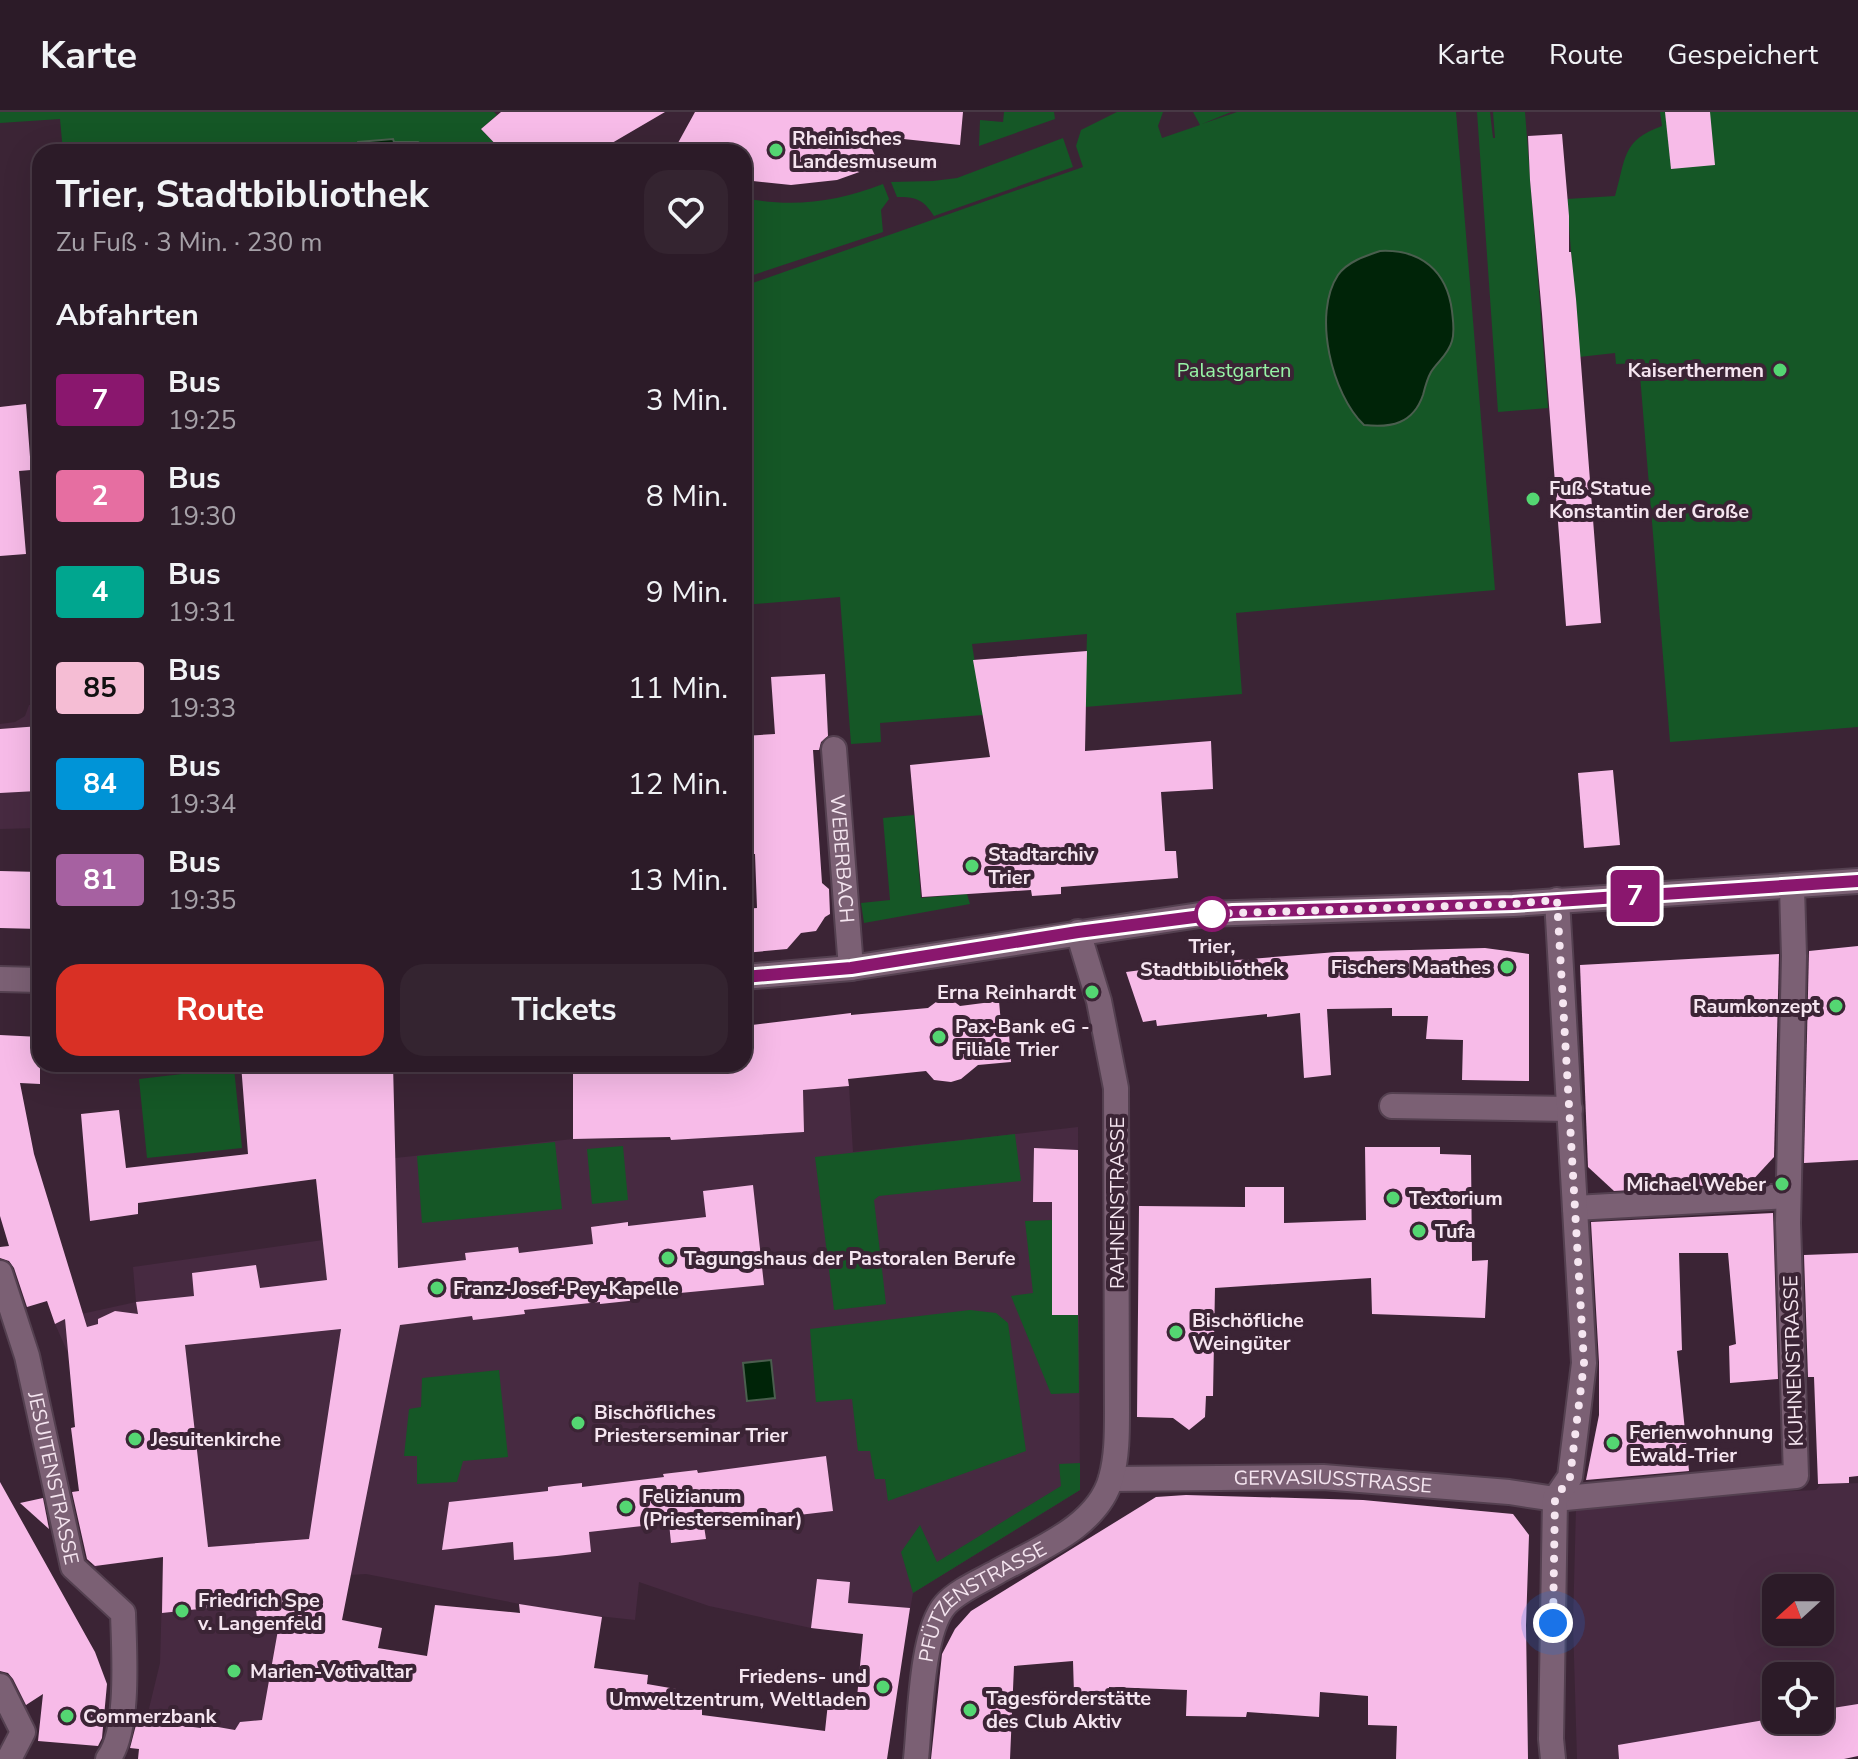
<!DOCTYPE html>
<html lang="de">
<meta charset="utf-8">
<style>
body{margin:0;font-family:"Nunito Sans",sans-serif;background:#342430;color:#f1f3f6;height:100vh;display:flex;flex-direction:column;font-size:30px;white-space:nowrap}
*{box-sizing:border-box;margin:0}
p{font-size:26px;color:#a6a1a8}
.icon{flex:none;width:44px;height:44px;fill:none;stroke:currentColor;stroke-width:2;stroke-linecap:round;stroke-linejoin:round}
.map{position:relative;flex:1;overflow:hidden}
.side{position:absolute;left:32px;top:32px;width:720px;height:928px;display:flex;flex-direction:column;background:#2c1b28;border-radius:24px;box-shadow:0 8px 32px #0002,0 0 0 2px #483945}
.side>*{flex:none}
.badge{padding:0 16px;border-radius:6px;font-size:28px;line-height:52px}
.needle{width:52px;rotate:249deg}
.controls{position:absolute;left:1762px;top:1462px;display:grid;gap:16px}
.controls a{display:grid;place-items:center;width:72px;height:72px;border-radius:16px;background:#2c1b28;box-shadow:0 8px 32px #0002,0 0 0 2px #483945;font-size:40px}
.you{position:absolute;width:40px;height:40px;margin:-20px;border:6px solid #fff;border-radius:50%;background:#1a73e8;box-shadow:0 0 0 12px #1a73e833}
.map>.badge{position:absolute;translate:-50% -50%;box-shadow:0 0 0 4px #fff}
h2{padding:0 24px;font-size:30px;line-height:72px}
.round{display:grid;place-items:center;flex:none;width:84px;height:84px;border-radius:24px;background:#342430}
.overview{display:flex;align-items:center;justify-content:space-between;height:136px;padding:0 24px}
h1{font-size:38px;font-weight:700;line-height:60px}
.action{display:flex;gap:16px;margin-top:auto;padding:16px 24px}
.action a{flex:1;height:92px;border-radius:24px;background:#d93025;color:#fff;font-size:32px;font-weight:700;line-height:92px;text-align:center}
.action a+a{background:#342430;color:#f1f3f6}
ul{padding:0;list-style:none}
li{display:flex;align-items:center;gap:24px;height:96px;padding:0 24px}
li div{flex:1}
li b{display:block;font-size:30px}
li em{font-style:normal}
li .badge{min-width:88px;font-weight:700;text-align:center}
header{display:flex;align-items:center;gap:48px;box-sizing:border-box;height:112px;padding:0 40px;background:#2c1b28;border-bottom:2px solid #483945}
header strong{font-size:38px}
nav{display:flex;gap:44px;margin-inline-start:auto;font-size:28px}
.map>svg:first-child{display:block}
.built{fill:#472a41;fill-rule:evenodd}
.green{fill:#155726}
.water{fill:#002408;stroke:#4a5e4e;stroke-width:2}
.building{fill:#f7bbe8;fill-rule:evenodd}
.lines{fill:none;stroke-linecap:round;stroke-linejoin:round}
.minor-casing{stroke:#544050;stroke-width:28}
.minor{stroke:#7b6074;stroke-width:24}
.line-casing{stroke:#fff;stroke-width:18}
.line{stroke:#8a176e;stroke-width:12}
.walk{stroke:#f5e5f0;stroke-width:8;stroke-dasharray:0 14.4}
.poi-dot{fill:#54d672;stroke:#3b2435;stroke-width:3}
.stop-dot{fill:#fff;stroke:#8a176e;stroke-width:4}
.labels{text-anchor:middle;stroke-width:8;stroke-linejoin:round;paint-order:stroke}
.poi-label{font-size:20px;font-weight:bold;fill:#f5e5f0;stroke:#3b2435;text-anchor:start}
.park-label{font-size:20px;fill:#97f5a6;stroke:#3b2435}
.street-label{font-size:20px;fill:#f5e5f0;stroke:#3b2435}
.stop-label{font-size:20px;font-weight:bold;fill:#f5e5f0;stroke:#3b2435}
</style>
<header>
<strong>Karte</strong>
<nav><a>Karte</a><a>Route</a><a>Gespeichert</a></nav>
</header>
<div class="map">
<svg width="1858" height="1647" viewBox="0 0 1858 1647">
<rect width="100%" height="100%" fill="#3b2435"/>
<g class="built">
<polygon points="40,592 40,716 0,717 0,612 15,610 25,604 29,593"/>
<polygon points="849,974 853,1040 1078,1015 1080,1378 913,1481 905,1526 811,1516 709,1494 639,1470 635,1508 561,1500 366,1462 350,1463 315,1647 236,1634 235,1618 201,1612 146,1609 160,1551 163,1445 98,1454 95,1458 91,1454 94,1450 81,1352 75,1353 75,1346 80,1345 68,1241 55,1212 72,1204 136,1190 133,1155 323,1128 346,1111 395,1046 573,1027 671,1028 804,1020 803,978"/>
<path d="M 1858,1371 L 1858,1644 L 1844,1647 L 1577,1647 L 1573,1511 L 1576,1395 L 1707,1383 L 1816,1378 L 1820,1373 ZM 1776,1476 L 1820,1476 L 1820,1520 L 1776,1520 ZM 1776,1564 L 1820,1564 L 1820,1608 L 1776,1608 Z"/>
</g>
<g class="green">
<polygon points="0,0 494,0 497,3 481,17 503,40 63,40 60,7 0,11"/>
<polygon points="1004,0 1054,0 1055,7 979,34 980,8 1003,10"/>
<polygon points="1117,0 1163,0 1158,14 1162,26 1200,13 1193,0 1231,0 1202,12 1237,0 1456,0 1495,478 1236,501 1242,582 1085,595 1087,522 972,532 983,603 880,611 881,630 851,632 840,485 744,493 744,174 1083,55 1076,34 1081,18"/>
<polygon points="1477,0 1490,0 1493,26 1495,26 1493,0 1525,0 1548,296 1498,300"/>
<path d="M 1660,0 L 1858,0 L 1858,615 L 1670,630 L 1639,251 L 1616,252 L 1615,241 L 1579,245 L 1567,87 L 1615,84 C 1626,46 1622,28 1662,14 Z"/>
<path d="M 1063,26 L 1073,55 L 934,104 C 923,87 916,85 897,85 L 891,70 L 933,69 L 957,66 Z"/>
<path d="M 883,72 L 889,87 L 881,98 L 883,120 L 744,166 L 744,86 C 792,96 837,90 883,72 Z"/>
<polygon points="914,703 921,786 967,782 970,792 864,811 861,791 890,788 883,706"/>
<polygon points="234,956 242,1036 147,1046 139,967"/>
<polygon points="1015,1022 1021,1069 879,1084 874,1088 886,1192 834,1198 815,1045"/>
<polygon points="555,1030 562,1097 422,1111 417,1044"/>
<polygon points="623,1034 628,1088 592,1092 587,1037"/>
<polygon points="1052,1108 1052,1202 1078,1203 1079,1281 1051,1282 1011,1184 1033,1181 1025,1109"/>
<polygon points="970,1198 996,1201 1008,1211 1026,1339 888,1389 885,1367 875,1367 870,1339 858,1339 852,1287 816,1290 810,1217"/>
<polygon points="499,1258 508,1345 463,1349 457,1370 417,1372 417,1344 404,1344 409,1297 421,1295 422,1266"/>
<polygon points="1080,1351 1080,1378 913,1481 901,1440 920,1413 937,1450 1061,1374 1059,1352"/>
</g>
<g class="water">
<polygon points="393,27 394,30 418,30 430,40 283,40 295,39 295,36 357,33 358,30"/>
<path d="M 1380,139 C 1421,137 1447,159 1452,199 C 1453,209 1455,219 1452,229 C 1448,243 1438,249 1431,260 C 1427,267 1425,275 1423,283 C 1413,312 1391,316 1364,313 C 1332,283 1312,202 1338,163 C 1347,150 1365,144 1380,139 Z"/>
<polygon points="771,1248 775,1286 747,1289 743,1251"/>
</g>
<g class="building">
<polygon points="501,0 665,0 612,31 612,40 590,40 586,33 555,31 540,40 503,40 481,17"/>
<polygon points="695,0 963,0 960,33 866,23 879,53 837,68 791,73 744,68 744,40 673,40"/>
<polygon points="1665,0 1710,0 1715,53 1671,57"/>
<polygon points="1562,22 1569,104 1569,140 1571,140 1576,187 1601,511 1566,514 1542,202 1530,68 1528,24"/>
<polygon points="26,292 31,358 19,359 26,442 0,444 0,295"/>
<polygon points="1087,539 1085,639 1211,629 1213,677 1161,680 1165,739 1176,739 1178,766 1061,775 1061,782 1032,784 1031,778 922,785 910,653 990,645 973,548"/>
<polygon points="825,562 828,624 821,630 819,638 813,638 822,771 829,777 830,802 825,805 816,819 801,821 787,837 744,841 744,797 757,796 755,742 751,742 750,652 744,652 744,624 775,622 771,565"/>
<polygon points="40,614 40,656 36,656 37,679 0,681 0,617"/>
<polygon points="1613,658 1620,733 1584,736 1578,661"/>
<polygon points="0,759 40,760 40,817 0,816"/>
<polygon points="1858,834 1858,1048 1804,1051 1809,839"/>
<polygon points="1485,836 1529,842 1529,969 1462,968 1463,928 1426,927 1428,904 1392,904 1392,896 1327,897 1331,963 1304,966 1300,901 1267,905 1267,902 1157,914 1156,908 1143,910 1126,860 1187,852 1337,840"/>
<polygon points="1779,842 1774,1045 1750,1071 1614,1079 1588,1055 1580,853"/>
<polygon points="944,888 952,888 960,894 999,889 1002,923 1009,922 1011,950 978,953 961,967 951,970 934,968 926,959 848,967 849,974 803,978 804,1020 671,1028 670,1025 573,1027 573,952 744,952 744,914 851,901 851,903 928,896 936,890"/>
<path d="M 0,923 L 40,925 L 40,972 L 20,971 L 34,1042 L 87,1215 L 98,1212 L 98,1207 L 115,1199 L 138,1202 L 136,1190 L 194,1184 L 192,1161 L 256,1153 L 260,1176 L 327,1168 L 316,1067 L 138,1091 L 138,1102 L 90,1109 L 81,1002 L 119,998 L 126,1056 L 248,1042 L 241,952 L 393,952 L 398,1156 L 466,1148 L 465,1141 L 518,1135 L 519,1141 L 593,1132 L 591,1115 L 628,1110 L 628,1114 L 706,1105 L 703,1079 L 753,1073 L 764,1173 L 638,1185 L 638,1188 L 600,1192 L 600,1190 L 524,1198 L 525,1202 L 473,1208 L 472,1204 L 400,1213 L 342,1508 L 382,1516 L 378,1536 L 427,1544 L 435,1493 L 520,1501 L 519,1492 L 602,1505 L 594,1556 L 648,1563 L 647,1572 L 676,1577 L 674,1587 L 702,1592 L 702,1603 L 825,1619 L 828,1591 L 856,1596 L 863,1522 L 811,1516 L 817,1467 L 850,1470 L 848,1491 L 910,1496 L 887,1647 L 138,1647 L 139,1637 L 130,1636 L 136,1613 L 146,1609 L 201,1616 L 201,1612 L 235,1618 L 240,1610 L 262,1608 L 278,1518 L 258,1513 L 255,1491 L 162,1501 L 163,1445 L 95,1454 L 87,1447 L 72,1380 L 79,1379 L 71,1316 L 75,1315 L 65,1207 L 55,1212 L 47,1189 L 27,1195 L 14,1156 L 9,1149 L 0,1146 L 0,1135 L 9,1134 L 0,1104 ZM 341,1217 L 309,1427 L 208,1435 L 185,1233 Z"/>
<polygon points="1365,1035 1440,1035 1440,1042 1471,1043 1472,1149 1488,1148 1485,1206 1372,1202 1371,1166 1215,1176 1213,1284 1206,1284 1205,1305 1189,1318 1173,1306 1137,1305 1139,1094 1245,1095 1245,1075 1284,1075 1284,1111 1366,1108"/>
<polygon points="1034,1036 1078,1038 1078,1203 1052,1203 1052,1090 1033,1090"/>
<polygon points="1773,1101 1778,1267 1730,1271 1729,1234 1736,1232 1728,1141 1679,1141 1682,1238 1677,1239 1689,1359 1586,1368 1599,1303 1599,1250 1591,1110"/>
<polygon points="1858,1141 1858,1364 1849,1365 1849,1371 1818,1372 1814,1265 1808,1265 1804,1143"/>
<polygon points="826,1344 833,1399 704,1414 706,1427 671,1431 669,1411 589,1420 591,1440 557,1444 514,1448 513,1430 442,1438 449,1390 548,1379 548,1375 554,1374 582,1371 582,1375 664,1365 663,1362 697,1358 698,1361"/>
<polygon points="0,1370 95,1540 107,1572 102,1626 98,1634 38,1629 43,1582 26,1593 13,1567 8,1561 0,1559"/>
<polygon points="1186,1383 1363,1388 1513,1402 1529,1423 1526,1513 1528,1647 1396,1647 1397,1614 1368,1613 1368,1584 1320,1580 1319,1605 1247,1600 1246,1605 1186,1604 1187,1578 1109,1575 1109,1583 1074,1582 1073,1549 1014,1554 1010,1647 931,1647 942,1542 955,1517 971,1499 1156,1385"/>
<polygon points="43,1386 49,1417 20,1391"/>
<polygon points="1858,1592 1858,1644 1844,1647 1619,1647 1618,1633 1776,1606 1776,1608 1820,1608 1820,1598"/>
</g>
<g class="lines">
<defs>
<g id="minor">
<path id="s1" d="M 834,637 L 851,856"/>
<polyline points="744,865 851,856 1206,802 1513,792 1858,769"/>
<polyline points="0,867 40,868"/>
<polyline points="1392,994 1570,997"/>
<polyline points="1575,1096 1788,1084"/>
<path id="s2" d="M 0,1161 L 27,1244 L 73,1455 L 123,1501 C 124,1538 130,1618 108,1647"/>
<path id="s3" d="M 1111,1367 L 1323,1365 L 1509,1380 L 1555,1387 L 1796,1364 L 1788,1111 L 1794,844 L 1792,776"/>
<polyline points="1555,1387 1570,1365 1584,1251 1557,788"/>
<polyline points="0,1574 23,1620 9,1647"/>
<path id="s4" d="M 916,1647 C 920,1610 921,1520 945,1493 C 957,1479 981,1469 997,1460 C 1036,1438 1098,1415 1111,1366 C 1117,1345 1117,1321 1117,1300 L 1116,976 L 1099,889 L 1078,820"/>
<polyline points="1553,1647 1551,1627 1555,1387"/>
</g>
</defs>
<use href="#minor" class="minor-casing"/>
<use href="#minor" class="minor"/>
</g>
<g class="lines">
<defs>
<polyline id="line" points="744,865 851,856 1078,820 1233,800 1513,792 1858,769"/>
</defs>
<use href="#line" class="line-casing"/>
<use href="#line" class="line"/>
<polyline class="walk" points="1212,802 1206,802 1513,792 1557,788 1584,1251 1570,1365 1555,1387 1553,1511"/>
</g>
<g class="poi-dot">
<circle cx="776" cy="38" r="8"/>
<circle cx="1780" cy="258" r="8"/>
<circle cx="1533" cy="387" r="8"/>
<circle cx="972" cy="754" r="8"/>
<circle cx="1507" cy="855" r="8"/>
<circle cx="1092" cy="880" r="8"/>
<circle cx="1836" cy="894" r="8"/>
<circle cx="939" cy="925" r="8"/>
<circle cx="1782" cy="1072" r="8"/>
<circle cx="1393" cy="1086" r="8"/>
<circle cx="1419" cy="1119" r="8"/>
<circle cx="668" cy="1146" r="8"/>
<circle cx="437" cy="1176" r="8"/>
<circle cx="1176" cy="1220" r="8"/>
<circle cx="578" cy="1311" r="8"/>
<circle cx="135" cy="1327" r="8"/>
<circle cx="1613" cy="1331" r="8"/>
<circle cx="626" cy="1395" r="8"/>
<circle cx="182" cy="1499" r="8"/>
<circle cx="234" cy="1559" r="8"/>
<circle cx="883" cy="1575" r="8"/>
<circle cx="970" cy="1598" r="8"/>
<circle cx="67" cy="1604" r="8"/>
</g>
<circle class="stop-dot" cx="1212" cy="802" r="16"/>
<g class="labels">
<g class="poi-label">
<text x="792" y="33">Rheinisches<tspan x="792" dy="23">Landesmuseum</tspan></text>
<text x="1764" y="265" text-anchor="end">Kaiserthermen</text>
<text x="1549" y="383">Fuß Statue<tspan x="1549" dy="23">Konstantin der Große</tspan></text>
<text x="988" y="749">Stadtarchiv<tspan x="988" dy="23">Trier</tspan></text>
<text x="1491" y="862" text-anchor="end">Fischers Maathes</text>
<text x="1076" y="887" text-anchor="end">Erna Reinhardt</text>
<text x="1820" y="901" text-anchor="end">Raumkonzept</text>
<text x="955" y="921">Pax-Bank eG -<tspan x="955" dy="23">Filiale Trier</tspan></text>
<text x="1766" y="1079" text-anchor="end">Michael Weber</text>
<text x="1409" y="1093">Textorium</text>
<text x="1435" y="1126">Tufa</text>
<text x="684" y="1153">Tagungshaus der Pastoralen Berufe</text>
<text x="453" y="1183">Franz-Josef-Pey-Kapelle</text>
<text x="1192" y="1215">Bischöfliche<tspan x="1192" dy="23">Weingüter</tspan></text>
<text x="594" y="1307">Bischöfliches<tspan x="594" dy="23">Priesterseminar Trier</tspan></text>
<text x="1629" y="1327">Ferienwohnung<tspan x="1629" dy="23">Ewald-Trier</tspan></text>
<text x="151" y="1334">Jesuitenkirche</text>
<text x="642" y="1391">Felizianum<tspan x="642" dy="23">(Priesterseminar)</tspan></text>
<text x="198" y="1495">Friedrich Spe<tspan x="198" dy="23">v. Langenfeld</tspan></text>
<text x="250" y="1566">Marien-Votivaltar</text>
<text x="867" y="1571" text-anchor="end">Friedens- und<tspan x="867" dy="23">Umweltzentrum, Weltladen</tspan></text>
<text x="986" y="1593">Tagesförderstätte<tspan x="986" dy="23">des Club Aktiv</tspan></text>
<text x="83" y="1611">Commerzbank</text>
</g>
<g class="park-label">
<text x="1234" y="265">Palastgarten</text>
</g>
<g class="street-label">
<text dy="7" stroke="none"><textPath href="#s1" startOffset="110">WEBERBACH</textPath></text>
<text transform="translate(1117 1091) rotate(-90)" y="7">RAHNENSTRASSE</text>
<text transform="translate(1793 1249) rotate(-92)" y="7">KUHNENSTRASSE</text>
<text dy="7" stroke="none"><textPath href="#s2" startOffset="212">JESUITENSTRASSE</textPath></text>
<text dy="7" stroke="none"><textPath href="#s3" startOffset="222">GERVASIUSSTRASSE</textPath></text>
<text dy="7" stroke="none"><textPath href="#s4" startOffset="186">PFÜTZENSTRASSE</textPath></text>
</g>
<g class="stop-label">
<text x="1212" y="841">Trier,<tspan x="1212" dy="23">Stadtbibliothek</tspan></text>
</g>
</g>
</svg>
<div class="controls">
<a><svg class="needle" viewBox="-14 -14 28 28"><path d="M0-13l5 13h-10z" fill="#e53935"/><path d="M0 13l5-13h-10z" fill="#a6a1a8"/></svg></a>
<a><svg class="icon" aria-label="locate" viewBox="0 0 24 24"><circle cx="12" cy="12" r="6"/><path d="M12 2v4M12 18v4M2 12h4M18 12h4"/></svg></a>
</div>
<div class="you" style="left:1553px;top:1511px"></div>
<b class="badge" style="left:1635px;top:784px;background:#8a176e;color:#fff">7</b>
<section class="side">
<div class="overview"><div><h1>Trier, Stadtbibliothek</h1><p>Zu Fuß · 3 Min. · 230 m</p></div><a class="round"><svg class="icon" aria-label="heart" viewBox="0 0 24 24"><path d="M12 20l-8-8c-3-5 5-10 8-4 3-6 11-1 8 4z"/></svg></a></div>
<h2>Abfahrten</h2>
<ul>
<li><span class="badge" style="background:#8a176e;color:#fff">7</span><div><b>Bus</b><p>19:25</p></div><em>3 Min.</em></li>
<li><span class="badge" style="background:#e66ea1;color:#fff">2</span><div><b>Bus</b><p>19:30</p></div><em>8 Min.</em></li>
<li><span class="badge" style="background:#00a68f;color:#fff">4</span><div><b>Bus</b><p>19:31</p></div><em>9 Min.</em></li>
<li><span class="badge" style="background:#f5bdd4;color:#111">85</span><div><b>Bus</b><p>19:33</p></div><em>11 Min.</em></li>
<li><span class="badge" style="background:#0094d7;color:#fff">84</span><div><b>Bus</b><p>19:34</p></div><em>12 Min.</em></li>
<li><span class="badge" style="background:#a661a1;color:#fff">81</span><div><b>Bus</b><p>19:35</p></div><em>13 Min.</em></li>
</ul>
<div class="action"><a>Route</a><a>Tickets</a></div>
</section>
</div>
